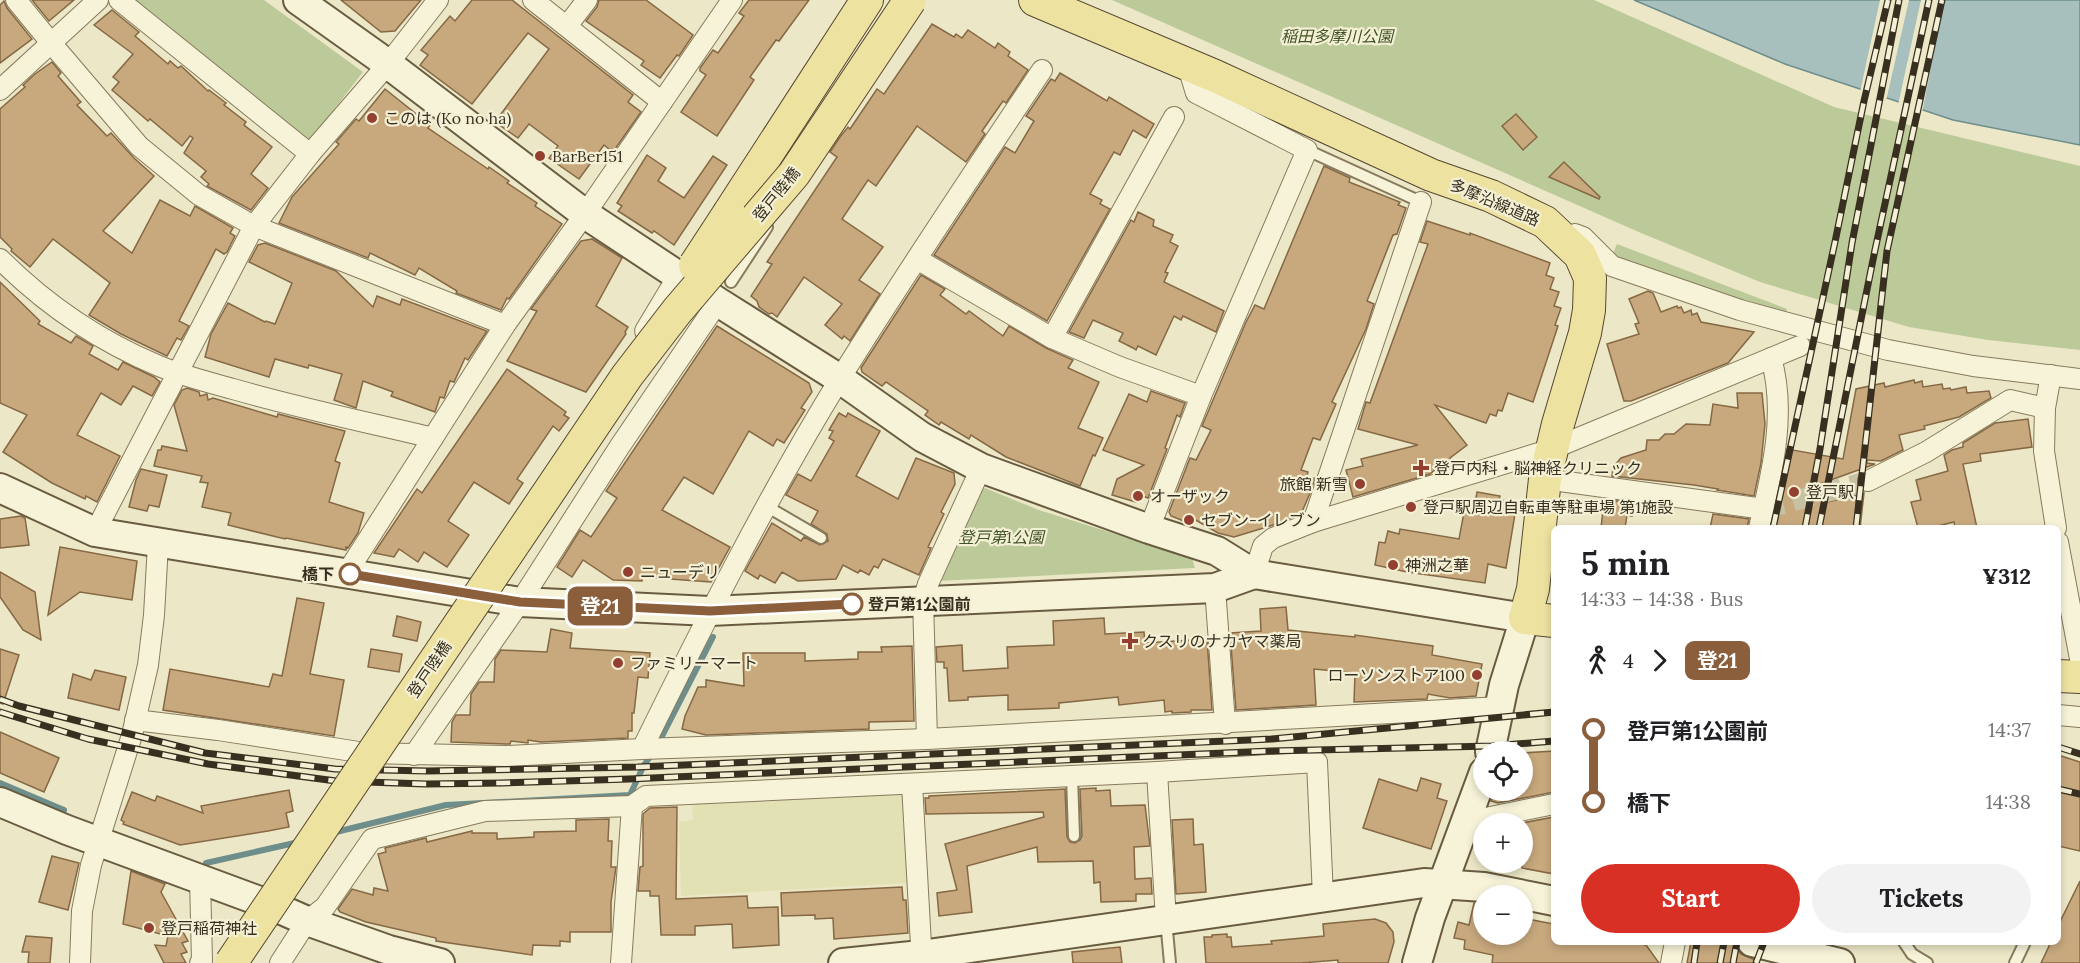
<!DOCTYPE html>
<meta charset="utf-8">
<style>
body{margin:0;font-family:Lora,"Noto Sans JP",serif;background:#f2f2f2;color:#202124;height:100vh;display:flex;flex-direction:column;font-size:22px;white-space:nowrap}
*{box-sizing:border-box;margin:0}
p{font-size:20px;color:#757577}
.icon{flex:none;width:33px;height:33px;fill:none;stroke:currentColor;stroke-width:2;stroke-linecap:round;stroke-linejoin:round}
.map{position:relative;flex:1;overflow:hidden}
.details{position:absolute;left:1551px;top:525px;width:510px;height:420px;display:flex;flex-direction:column;background:#fff;border-radius:9px;box-shadow:0 3px 9px #0003}
.details>*{flex:none}
.badge{padding:0 12px;border-radius:9px;font-size:21px;line-height:39px}
.fabs{position:absolute;left:1473px;top:741px;display:grid;gap:12px}
.fabs a{display:grid;place-items:center;width:60px;height:60px;border-radius:50%;background:#fff;box-shadow:0 3px 9px #0003;font-size:30px}
.map>.badge{position:absolute;translate:-50% -50%;box-shadow:0 0 0 3px #fff}
.legs{display:flex;align-items:center;gap:9px;height:66px;padding:0 30px;font-size:20px}
.legs p{margin-inline-start:auto}
.headline{display:flex;align-items:center;justify-content:space-between;height:102px;padding:0 30px}
h1{font-size:33px;font-weight:800;line-height:45px}
.primary-button{display:flex;gap:12px;margin-top:auto;padding:12px 30px}
.primary-button a{flex:1;height:69px;border-radius:36px;background:#d93025;color:#fff;font-size:24px;font-weight:800;line-height:69px;text-align:center}
.primary-button a+a{background:#f2f2f2;color:#202124}
ul{padding:0 30px;list-style:none}
li{display:flex;align-items:center;gap:21px;height:72px;font-size:22px}
li i{display:grid;place-items:center;width:9px;height:100%;margin:0 8px;background:currentColor}
li i::after{content:'';width:15px;height:15px;margin:-8px;border:4px solid;border-radius:50%;background:#fff}
li p{margin-inline-start:auto}
li:first-child i{background:linear-gradient(#0000 50%,currentColor 0)}
li:last-child i{background:linear-gradient(currentColor 50%,#0000 0)}
.map>svg:first-child{display:block}
.farmland{fill:#e1e1b4}
.green{fill:#bcca9a}
.water{fill:#a7c0bd;stroke:#6e8e8b;stroke-width:1.5}
.pier{fill:#ece7c6}
.lines{fill:none;stroke-linecap:round;stroke-linejoin:round}
.stream{stroke:#6e8e8b;stroke-width:6}
.building{fill:#c8a97e;stroke:#856844;stroke-width:1.5}
.street-tunnel{stroke:#c8c2a5;stroke-width:20;stroke-dasharray:20 10;stroke-linecap:butt}
.lane-casing{stroke:#877a5d;stroke-width:14}
.street-casing{stroke:#877a5d;stroke-width:22}
.secondary-casing{stroke:#695b40;stroke-width:32}
.primary-casing{stroke:#554731;stroke-width:34}
.lane{stroke:#f7f3d9;stroke-width:10}
.street{stroke:#f7f3d9;stroke-width:20}
.secondary{stroke:#f7f3d9;stroke-width:28}
.primary{stroke:#ede2a0;stroke-width:32}
.rail-casing{stroke:#382f20;stroke-width:7}
.rail{stroke:#f4f0d5;stroke-width:4.5;stroke-dasharray:14;stroke-linecap:butt}
.primary-bridge-casing{stroke:#554731;stroke-width:34;stroke-linecap:butt}
.primary-bridge{stroke:#ede2a0;stroke-width:32}
.line-1-casing{stroke:#fff;stroke-width:14}
.line-1{stroke:#8b5e3c;stroke-width:9}
.poi-dot{fill:#934030;stroke:#f4f0d5;stroke-width:2}
.stop-1-dot{fill:#fff;stroke:#8b5e3c;stroke-width:3}
.labels{text-anchor:middle;stroke-width:4.5;stroke-linejoin:round;paint-order:stroke}
.park-label{font-size:16px;font-style:italic;fill:#415327;stroke:#f4f0d5}
.poi-label{font-size:16px;fill:#382f20;stroke:#f4f0d5;text-anchor:start}
.street-label{font-size:16px;fill:#382f20;stroke:#f4f0d5}
.stop-label{font-size:16px;font-weight:bold;fill:#382f20;stroke:#f4f0d5;text-anchor:end}
</style>
<div class="map">
<svg width="2080" height="963" viewBox="0 0 2080 963">
<rect width="100%" height="100%" fill="#ece7c6"/>
<polygon class="farmland" points="898,789 904,798 908,883 681,896 679,822 693,820 692,799"/>
<g class="green">
<polygon points="128,0 264,0 363,72 312,138 304,141"/>
<polygon points="1112,0 1594,0 1834,107 2080,166 2080,350 1988,340 1909,327 1760,282 1641,233"/>
<polygon points="1617,244 1787,309 1784,317 1611,258"/>
<polygon points="985,488 1039,510 1192,558 1195,568 938,581 979,491"/>
</g>
<polygon class="water" points="1634,0 2080,0 2080,145 1953,120 1785,64"/>
<g class="pier">
<polygon points="1880,0 1909,0 1886,101 1860,92"/>
<polygon points="1921,0 1944,0 1922,113 1898,105"/>
</g>
<g class="lines">
<g class="stream">
<polyline points="658,744 713,637"/>
<polyline points="0,783 64,810"/>
<polyline points="332,833 446,805 630,795 644,765 653,753"/>
<polyline points="206,863 299,842"/>
</g>
</g>
<g class="building">
<polygon points="32,0 74,0 49,21"/>
<polygon points="341,0 421,0 395,31 381,32"/>
<polygon points="472,0 512,0 633,95 628,102 641,112 615,149 609,149 604,145 579,179 549,158 558,146 529,124 518,138 495,122 549,49 528,33 472,104 420,65 428,55 421,50 450,16 455,21"/>
<polygon points="599,0 646,0 693,35 679,56 677,55 660,78 641,65 644,61 586,21 597,7"/>
<polygon points="749,0 809,0 779,41 776,40 750,77 754,80 717,136 681,112 706,75 700,71 700,68 713,50 718,53 744,16 739,13"/>
<polygon points="4,1 7,8 32,39 0,63 0,5"/>
<polygon points="112,10 139,32 135,36 168,64 170,61 178,68 181,66 208,91 209,90 226,103 224,105 246,122 244,125 272,147 251,174 268,188 251,210 207,186 209,184 201,177 206,171 184,153 193,138 190,136 182,146 150,119 148,121 112,90 119,82 113,77 133,54 94,25"/>
<polygon points="932,24 954,37 956,34 962,38 968,30 995,48 998,43 1010,52 1008,56 1028,70 1006,103 1003,101 982,131 985,134 966,162 917,126 876,186 868,180 842,219 883,247 859,280 880,294 850,341 844,336 842,339 825,325 842,304 804,277 777,317 772,313 769,314 759,307 757,301 751,296 772,264 767,262 837,157 830,152 840,137 848,127 850,129 877,89 884,94"/>
<polygon points="52,62 61,73 58,76 79,100 81,102 77,105 107,136 111,133 134,158 154,176 103,231 132,253 160,200 190,216 195,206 233,228 230,233 235,236 227,252 224,254 216,249 179,321 189,326 181,340 177,338 167,356 121,334 89,315 110,283 53,239 30,267 11,251 12,249 0,237 0,109 25,87 23,85 35,74"/>
<polygon points="1060,73 1107,101 1109,97 1154,124 1146,138 1133,130 1120,155 1114,152 1090,194 1102,200 1100,204 1110,209 1047,321 934,255 1005,147 1015,153 1034,121 1026,116 1051,79 1055,81"/>
<polygon points="385,89 430,125 428,128 488,169 489,167 509,181 507,183 537,203 535,206 562,224 509,299 507,298 501,310 456,293 457,291 419,268 415,275 370,253 368,258 279,223 292,197 339,144 336,142 356,119 359,121"/>
<polygon points="1516,114 1537,137 1523,150 1502,126"/>
<polygon points="647,155 666,168 658,181 684,198 713,156 727,165 674,245 654,231 652,233 618,211 622,206 617,203"/>
<polygon points="1564,162 1600,197 1599,199 1549,177"/>
<polygon points="1324,166 1350,178 1349,182 1400,202 1398,205 1406,208 1397,234 1393,235 1367,301 1374,304 1366,329 1332,402 1336,404 1320,440 1313,438 1301,470 1308,472 1306,480 1315,478 1311,491 1301,514 1270,526 1234,537 1218,533 1194,519 1191,524 1171,516 1169,512 1190,458 1196,460 1211,430 1202,426 1246,322 1255,305 1264,309"/>
<polygon points="1138,212 1154,220 1153,226 1173,235 1170,242 1178,246 1165,272 1168,273 1164,282 1224,311 1216,332 1183,316 1181,320 1174,316 1156,355 1138,346 1136,350 1133,348 1119,341 1123,333 1093,320 1084,338 1069,332 1131,220 1134,222"/>
<polygon points="1427,221 1470,235 1470,233 1550,263 1546,275 1554,278 1550,289 1559,292 1554,306 1561,308 1555,325 1558,326 1533,402 1508,393 1502,411 1498,410 1496,416 1490,414 1486,423 1435,405 1467,445 1450,458 1452,467 1439,471 1437,468 1430,474 1353,497 1346,470 1363,466 1361,459 1418,445 1358,429 1366,402 1370,403 1428,244 1420,242"/>
<polygon points="592,239 622,258 596,306 628,327 625,332 626,334 586,392 507,361 537,311 531,309 581,241"/>
<polygon points="265,243 336,271 373,307 377,296 400,305 402,299 487,331 468,360 465,358 454,382 450,381 444,398 440,397 435,412 391,396 393,392 363,381 356,408 334,400 342,374 309,365 308,368 275,359 269,377 205,357 211,334 228,303 265,322 266,321 275,324 292,283 249,262 258,245"/>
<polygon points="921,275 945,289 940,295 966,314 969,311 1003,336 1009,326 1046,348 1073,360 1068,368 1099,382 1078,428 1103,438 1095,456 1093,455 1080,486 1006,457 971,435 969,439 941,422 939,425 925,415 928,411 886,382 882,386 862,372 861,368"/>
<polygon points="0,282 40,321 38,324 71,343 76,336 93,346 89,354 118,370 123,362 154,377 160,382 152,396 133,386 121,405 101,393 77,435 120,456 97,502 86,496 85,499 52,483 3,452 27,415 0,403"/>
<polygon points="1648,291 1653,293 1661,312 1677,306 1678,308 1681,307 1684,313 1691,310 1692,315 1697,313 1701,322 1754,332 1728,363 1631,401 1624,401 1607,344 1639,334 1635,324 1639,323 1629,299"/>
<polygon points="717,326 809,383 812,392 801,408 805,410 784,443 777,439 773,446 749,431 713,494 684,477 662,510 730,547 711,582 642,577 642,581 613,580 583,560 572,577 557,567 580,530 591,537 617,498 606,491"/>
<polygon points="507,369 566,412 564,415 569,418 559,431 553,426 517,479 523,483 509,504 474,482 448,521 469,535 447,567 424,552 418,562 399,549 394,557 374,553 417,489 422,493"/>
<polygon points="1914,380 1915,383 1922,381 1923,387 1942,384 1943,389 1950,388 1951,390 1966,387 1967,393 1989,391 1991,398 1959,417 1924,426 1925,429 1899,435 1903,450 1881,461 1867,460 1867,463 1875,464 1817,485 1823,503 1864,493 1860,528 1771,528 1787,449 1843,459 1856,389 1884,383 1885,387"/>
<polygon points="187,388 199,392 200,396 207,394 208,400 213,398 277,417 278,414 345,431 335,461 340,463 329,502 364,513 358,533 348,548 346,547 346,550 286,538 285,539 228,525 231,513 202,507 208,483 200,482 202,476 154,466 158,450 161,450 162,446 187,451 174,405 182,390"/>
<polygon points="1151,391 1185,403 1180,417 1177,415 1165,448 1167,449 1148,498 1142,496 1140,500 1137,499 1136,502 1112,495 1117,479 1144,465 1103,450 1129,394 1147,402"/>
<polygon points="1737,393 1762,393 1765,424 1761,463 1754,496 1717,490 1718,489 1694,485 1612,476 1613,467 1621,458 1646,450 1647,440 1659,440 1665,434 1674,434 1686,424 1710,425 1713,404 1738,408"/>
<polygon points="839,413 846,417 848,413 880,431 856,476 898,499 916,458 954,473 955,484 941,512 944,514 928,547 931,548 919,575 883,559 878,568 874,566 869,575 860,570 858,573 843,565 836,579 798,581 782,572 775,583 760,575 758,579 745,571 772,523 801,541 804,537 820,545 828,541 827,534 811,524 818,511 786,495 798,474 811,481 834,441 829,438 833,431 829,430"/>
<polygon points="2028,419 2032,447 1980,454 1981,461 1963,464 1977,528 1955,528 1954,522 1930,528 1918,528 1911,502 1921,500 1916,480 1948,471 1944,455 1952,450 1963,447 1963,443 1995,423"/>
<polygon points="141,469 167,475 159,507 149,505 147,511 129,507 136,480"/>
<polygon points="1477,492 1500,496 1499,500 1517,502 1506,568 1488,564 1485,583 1407,572 1375,565 1379,542 1385,543 1388,531 1399,534 1400,529 1459,539 1466,502 1475,503"/>
<polygon points="1610,500 1633,503 1632,516 1627,515 1625,528 1601,528 1604,501 1609,502"/>
<polygon points="1713,514 1749,519 1747,528 1710,528"/>
<polygon points="21,516 25,518 29,545 0,548 0,519"/>
<polygon points="60,547 137,561 132,600 80,592 48,615"/>
<polygon points="0,572 35,592 41,640 23,630 0,597"/>
<polygon points="297,598 324,603 310,674 344,680 334,736 163,710 170,669 269,687 273,674 282,676"/>
<polygon points="1286,607 1288,630 1355,637 1355,635 1433,646 1432,655 1482,664 1476,696 1450,698 1428,694 1427,699 1354,702 1355,673 1314,669 1316,705 1236,710 1230,633 1261,631 1260,609"/>
<polygon points="397,616 421,622 417,641 393,636"/>
<polygon points="1104,618 1105,634 1144,632 1145,643 1207,639 1212,710 1191,710 1191,712 1172,713 1172,711 1165,712 1164,700 1119,705 1118,697 1059,703 1059,708 1008,710 1008,695 968,697 968,700 949,701 947,668 944,668 944,662 937,662 936,647 962,645 963,671 1008,668 1007,647 1054,645 1053,621"/>
<polygon points="551,629 572,633 570,648 650,653 648,678 638,677 634,713 632,713 632,731 628,731 628,738 541,742 528,740 528,743 511,741 510,744 506,744 451,742 452,722 456,715 470,715 471,694 479,682 494,682 495,659 501,650 547,652"/>
<polygon points="912,646 914,721 869,722 869,729 706,735 682,729 685,716 698,687 706,687 706,680 744,686 743,653 805,653 805,661 858,659 858,652 882,652 881,647"/>
<polygon points="0,649 19,655 3,704 0,703"/>
<polygon points="371,649 402,654 399,672 368,667"/>
<polygon points="95,670 126,677 119,710 68,698 73,674 91,680"/>
<polygon points="0,732 59,758 44,792 0,773"/>
<polygon points="1554,751 1554,792 1498,803 1491,801 1495,790 1522,790 1522,753"/>
<polygon points="2058,755 2080,762 2080,851 2058,846"/>
<polygon points="1421,778 1441,784 1437,798 1447,801 1431,849 1363,828 1379,779 1417,791"/>
<polygon points="1096,788 1096,791 1110,790 1111,806 1145,805 1150,846 1134,847 1135,879 1151,878 1152,894 1136,894 1136,901 1101,902 1100,882 1094,883 1093,861 1038,862 1037,847 967,866 972,912 939,916 937,893 957,890 945,844 1044,817 1043,812 926,814 925,798 929,798 929,796 1065,789 1067,837 1070,842 1075,843 1080,840 1082,836 1080,789"/>
<polygon points="289,790 293,811 286,813 289,827 268,831 180,845 123,824 124,822 121,820 132,792 155,801 157,796 203,813 201,806"/>
<polygon points="677,807 676,899 747,896 748,908 778,907 779,945 733,948 732,924 695,926 695,935 661,935 659,896 650,896 650,891 638,891 640,867 643,866 643,814 650,808"/>
<polygon points="1554,817 1554,874 1522,868 1522,823"/>
<polygon points="609,819 608,841 612,841 611,867 616,867 611,902 611,932 570,932 570,942 560,941 560,946 533,945 532,955 436,941 436,938 366,922 340,912 338,909 352,889 373,895 374,888 388,891 378,854 386,852 385,848 426,838 427,842 472,831 472,833 497,833 497,839 534,837 534,832 576,831 576,820"/>
<polygon points="1193,819 1194,845 1203,844 1206,892 1176,894 1172,820"/>
<polygon points="52,856 79,863 68,910 39,902"/>
<polygon points="131,871 165,884 161,892 188,941 182,943 187,952 181,954 186,963 164,963 155,945 166,946 168,936 123,924"/>
<polygon points="2080,881 2080,963 2041,963 2051,942 2058,942 2058,926"/>
<polygon points="902,887 903,900 906,900 908,933 834,939 833,918 815,919 815,915 782,916 781,893"/>
<polygon points="1474,903 1484,904 1484,934 1522,934 1522,918 1554,924 1554,942 1630,942 1646,945 1659,963 1492,963 1493,955 1464,949 1465,940 1454,938 1458,922 1469,925"/>
<polygon points="1375,919 1386,923 1393,932 1394,942 1388,963 1338,963 1338,960 1301,963 1206,963 1204,937 1212,937 1212,935 1227,934 1227,937 1231,937 1232,947 1272,944 1271,941 1324,936 1323,924"/>
<polygon points="26,936 52,938 50,963 28,963 29,952 22,952"/>
<polygon points="1691,942 1736,942 1736,947 1741,954 1755,960 1754,963 1687,963"/>
<polygon points="1120,947 1122,963 1073,963 1072,952"/>
</g>
<g class="lines">
<polyline class="street-tunnel" points="1764,509 1868,481"/>
<defs>
<g id="lane">
<polyline points="1307,150 1421,202"/>
<polyline points="731,282 767,227"/>
<polyline points="766,506 821,538"/>
<polyline points="1072,776 1074,836"/>
<polyline points="1166,920 1170,963"/>
<polyline points="1904,942 1912,954 1927,963"/>
<polyline points="2015,963 2025,942"/>
</g>
<g id="street">
<polyline points="16,0 52,44 139,146 199,195 254,226 505,325"/>
<polyline points="119,0 310,154"/>
<polyline points="533,0 662,102"/>
<polyline points="567,26 587,0"/>
<polyline points="0,90 98,0"/>
<polyline points="1575,234 1583,237 1612,266 1740,310 1888,350 1973,366 2080,379"/>
<path d="M 0,259 C 45,304 99,341 159,366 C 183,376 208,382 233,389 C 299,408 366,422 433,438"/>
<polyline points="917,259 1052,338 1120,367 1201,396"/>
<polyline points="645,331 678,276"/>
<polyline points="1052,338 1174,117"/>
<polyline points="2051,375 2045,408 2044,451 2056,528"/>
<polyline points="1545,479 1764,509"/>
<polyline points="1868,481 1926,452 2010,400 2045,408"/>
<polyline points="1313,522 1421,202"/>
<path d="M 1759,528 C 1772,473 1787,413 1771,358"/>
<polyline points="1149,529 1201,396 1307,150 1196,93 1189,70 1184,64"/>
<polyline points="95,532 254,226 310,154 388,64 438,0"/>
<polyline points="2058,542 2080,659"/>
<polyline points="346,574 505,325 585,214 732,0"/>
<polyline points="1254,574 1263,546 1273,538 1313,522 1552,449 1800,346"/>
<polyline points="1215,588 1225,724"/>
<polyline points="2058,715 2080,717"/>
<polyline points="135,720 218,730 365,753 506,756 642,749 927,739 1500,707"/>
<polyline points="927,739 923,600 928,584 981,468"/>
<path d="M 642,749 C 704,623 767,497 841,377 C 905,274 974,172 1042,70"/>
<polyline points="414,755 520,602 620,446 718,302"/>
<polyline points="1157,772 1317,762 1323,897"/>
<polyline points="912,784 922,963"/>
<polyline points="1466,822 1554,804"/>
<polyline points="80,963 82,911 91,865 132,735 148,665 154,615 158,544"/>
<polyline points="200,963 202,961 200,879"/>
<polyline points="280,963 307,921 325,907 372,839 485,811 632,806 646,796 1157,772 1166,920"/>
<polyline points="621,963 632,806"/>
<polyline points="1671,963 1675,942"/>
</g>
<g id="secondary">
<polyline points="298,0 388,64 585,214 718,302 840,379 922,437 981,468 1149,529 1217,551 1254,574 1525,618 1504,685 1490,752"/>
<polyline points="0,488 95,532 520,602 710,611 1215,588 1254,574"/>
<polyline points="0,802 67,830 273,906 307,921 389,950 440,963"/>
<polyline points="1752,942 1840,963"/>
<polyline points="843,963 921,955 1424,883 1484,887 1554,901"/>
<polyline points="1417,963 1430,918 1484,772"/>
</g>
<g id="primary">
<polyline points="1035,0 1215,76 1431,175 1491,196 1545,222 1580,255 1590,278 1589,310 1585,333 1558,424 1545,479 1533,589 1525,618 1554,621"/>
<polyline points="729,213 867,0"/>
<polyline points="2058,676 2080,677"/>
</g>
</defs>
<use href="#lane" class="lane-casing"/>
<use href="#street" class="street-casing"/>
<use href="#secondary" class="secondary-casing"/>
<use href="#primary" class="primary-casing"/>
<use href="#lane" class="lane"/>
<use href="#street" class="street"/>
<use href="#secondary" class="secondary"/>
<use href="#primary" class="primary"/>
<defs>
<g id="rail">
<polyline points="1773,528 1835,242 1864,101 1888,0"/>
<polyline points="1805,528 1820,449 1852,243 1899,0"/>
<polyline points="1819,528 1875,250 1929,0"/>
<polyline points="1856,528 1887,251 1942,0"/>
<polyline points="0,699 19,706 205,753 335,769 427,771 638,767 1272,739 1554,712"/>
<polyline points="0,712 88,739 208,764 336,781 426,784 502,783 629,779 1271,751 1492,746 1554,741"/>
<polyline points="2058,747 2080,754"/>
<polyline points="2058,789 2080,794"/>
<polyline points="1694,963 1697,942"/>
<polyline points="1720,963 1724,942"/>
<polyline points="1733,963 1737,942"/>
<polyline points="1756,963 1764,942"/>
</g>
</defs>
<use href="#rail" class="rail-casing"/>
<use href="#rail" class="rail"/>
<defs>
<g id="primary-bridge">
<polyline points="695,265 729,213"/>
<polyline points="231,963 627,376 677,311 794,174 910,0"/>
</g>
</defs>
<use href="#primary-bridge" class="primary-bridge-casing"/>
<use href="#primary-bridge" class="primary-bridge"/>
</g>
<g class="lines">
<defs>
<polyline id="line-1" points="350,574 520,602 710,611 852,604"/>
</defs>
<use href="#line-1" class="line-1-casing"/>
<use href="#line-1" class="line-1"/>
</g>
<g class="poi-dot">
<circle cx="372" cy="118" r="6"/>
<circle cx="540" cy="156" r="6"/>
<path d="M1418 459h6v6h6v6h-6v6h-6v-6h-6v-6h6z"/>
<circle cx="1360" cy="484" r="6"/>
<circle cx="1794" cy="492" r="6"/>
<circle cx="1138" cy="496" r="6"/>
<circle cx="1411" cy="507" r="6"/>
<circle cx="1189" cy="520" r="6"/>
<circle cx="1393" cy="565" r="6"/>
<circle cx="628" cy="572" r="6"/>
<path d="M1127 632h6v6h6v6h-6v6h-6v-6h-6v-6h6z"/>
<circle cx="618" cy="663" r="6"/>
<circle cx="1477" cy="675" r="6"/>
<circle cx="149" cy="928" r="6"/>
</g>
<g class="stop-1-dot">
<circle cx="350" cy="574" r="10"/>
<circle cx="852" cy="604" r="10"/>
</g>
<g class="labels">
<g class="park-label">
<text x="1337" y="42">稲田多摩川公園</text>
<text x="1001" y="543">登戸第1公園</text>
</g>
<g class="poi-label">
<text x="384" y="124">このは (Ko no ha)</text>
<text x="552" y="162">BarBer151</text>
<text x="1434" y="474">登戸内科・脳神経クリニック</text>
<text x="1348" y="490" text-anchor="end">旅館 新雪</text>
<text x="1806" y="498">登戸駅</text>
<text x="1150" y="502">オーザック</text>
<text x="1423" y="513">登戸駅周辺自転車等駐車場 第1施設</text>
<text x="1201" y="526">セブン-イレブン</text>
<text x="1405" y="571">神洲之華</text>
<text x="640" y="578">ニューデリ</text>
<text x="1142" y="647">クスリのナカヤマ薬局</text>
<text x="630" y="669">ファミリーマート</text>
<text x="1465" y="681" text-anchor="end">ローソンストア100</text>
<text x="161" y="934">登戸稲荷神社</text>
</g>
<g class="street-label">
<text transform="translate(776 194) rotate(-51)" y="6">登戸陸橋</text>
<text transform="translate(1495 202) rotate(23)" y="6">多摩沿線道路</text>
<text transform="translate(429 669) rotate(-56)" y="6">登戸陸橋</text>
</g>
<g class="stop-label">
<text x="334" y="580">橋下</text>
<text x="868" y="610" text-anchor="start">登戸第1公園前</text>
</g>
</g>
</svg>
<div class="fabs">
<a><svg class="icon" aria-label="locate" viewBox="0 0 24 24"><circle cx="12" cy="12" r="6"/><path d="M12 2v4M12 18v4M2 12h4M18 12h4"/></svg></a>
<a>+</a>
<a>−</a>
</div>
<b class="badge" style="left:600px;top:606px;background:#8b5e3c;color:#fff">登21</b>
<section class="details">
<div class="headline"><div><h1>5 min</h1><p>14:33 – 14:38 · Bus</p></div><b>¥312</b></div>
<div class="legs"><svg class="icon" aria-label="walk" viewBox="0 0 24 24"><circle cx="13" cy="4" r="2"/><path d="M13 8l-2 6 4 7M11 14l-3 7M7 12l3-4h3l4 4"/></svg>4<svg class="icon" aria-label="forward" viewBox="0 0 24 24"><path d="M9 5l7 7-7 7"/></svg><b class="badge" style="background:#8b5e3c;color:#fff">登21</b></div>
<ul>
<li><i style="color:#8b5e3c"></i><b>登戸第1公園前</b><p>14:37</p></li>
<li><i style="color:#8b5e3c"></i><b>橋下</b><p>14:38</p></li>
</ul>
<div class="primary-button"><a>Start</a><a>Tickets</a></div>
</section>
</div>
